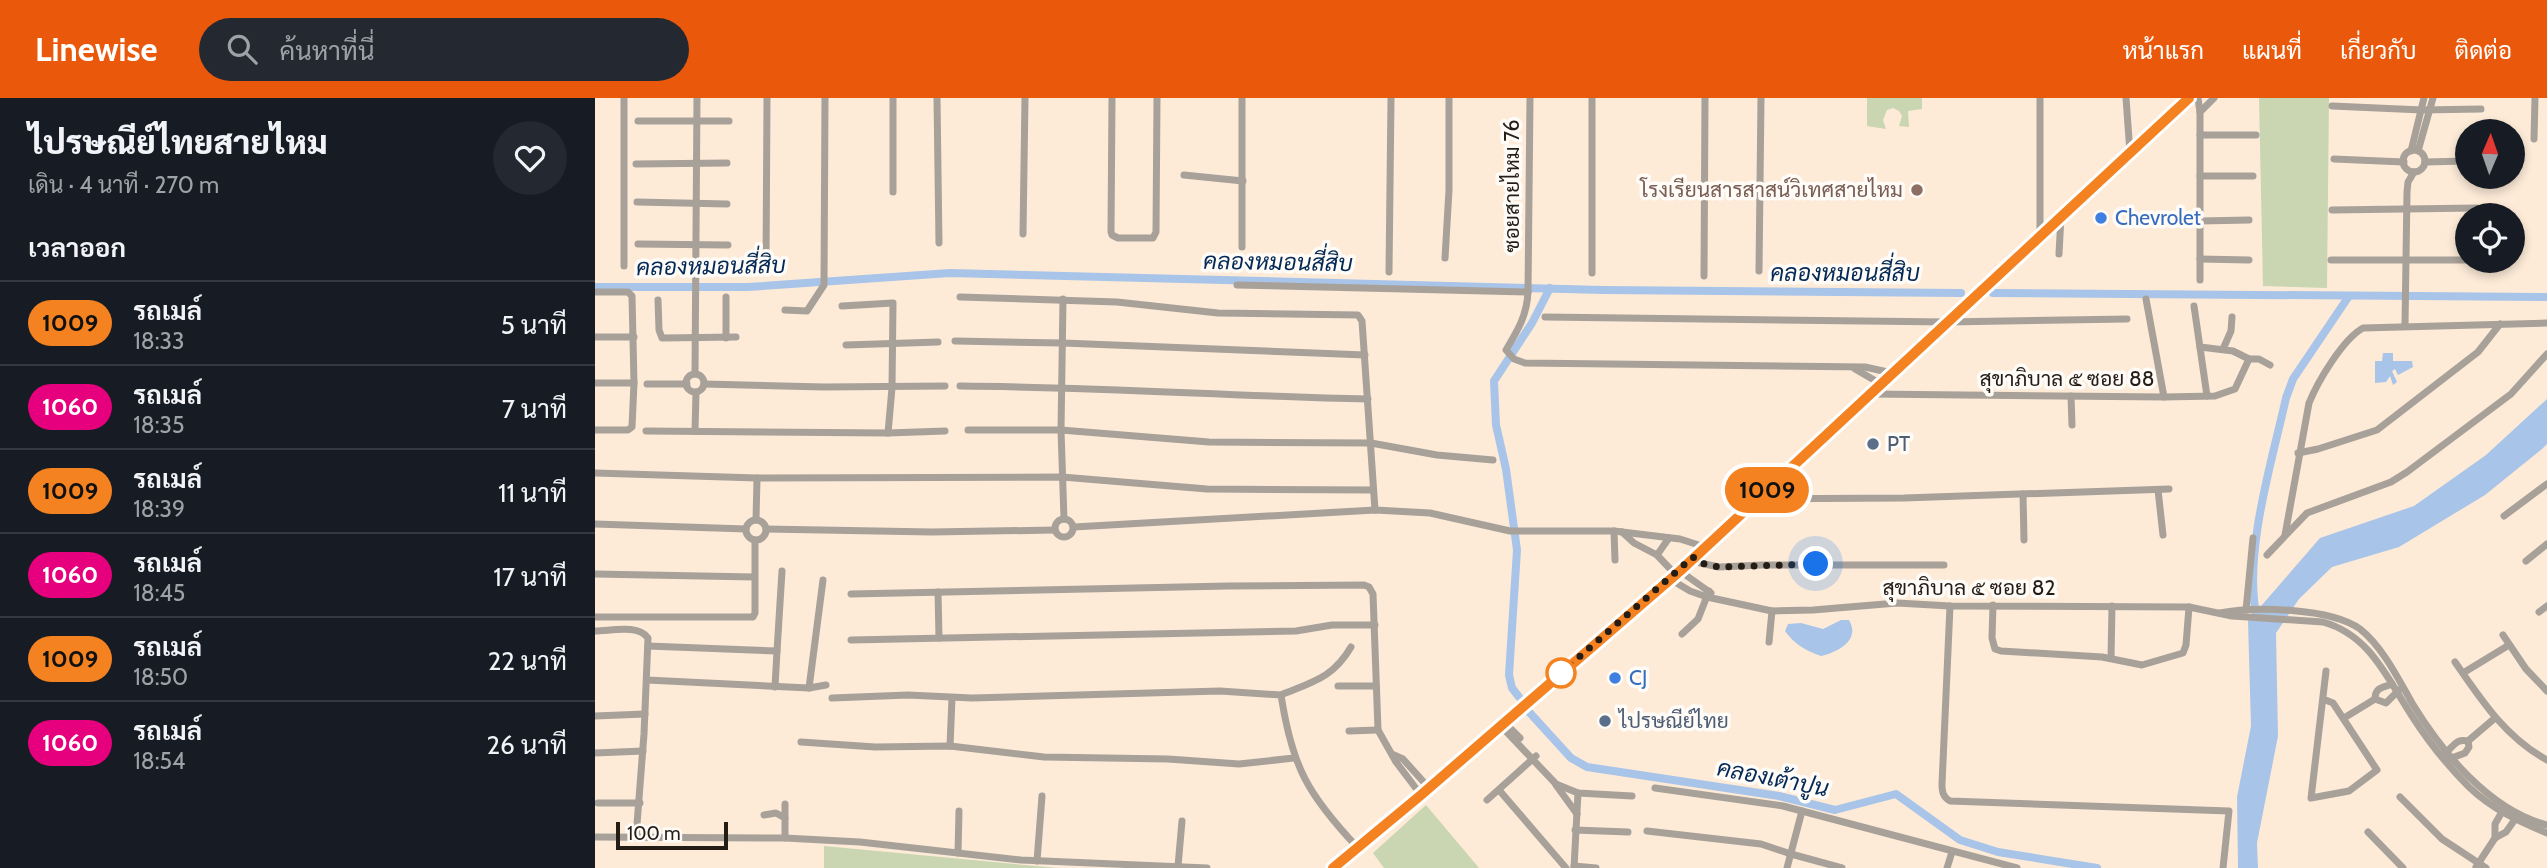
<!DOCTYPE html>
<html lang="th">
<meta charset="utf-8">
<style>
body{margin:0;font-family:Cabin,Sarabun,sans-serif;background:#242831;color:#f1f3f6;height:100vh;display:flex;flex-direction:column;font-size:26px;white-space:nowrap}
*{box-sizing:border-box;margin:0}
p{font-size:23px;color:#9ea1a6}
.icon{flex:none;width:38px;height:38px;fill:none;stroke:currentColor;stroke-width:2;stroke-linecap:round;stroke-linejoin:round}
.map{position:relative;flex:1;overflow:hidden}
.side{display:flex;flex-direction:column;background:#171b24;width:595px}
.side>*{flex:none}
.badge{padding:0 14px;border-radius:23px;font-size:24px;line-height:46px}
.needle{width:46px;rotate:2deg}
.buttons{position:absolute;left:1860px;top:21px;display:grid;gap:14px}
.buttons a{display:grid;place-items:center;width:70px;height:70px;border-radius:50%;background:#171b24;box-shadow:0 4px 10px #0003;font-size:35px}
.scale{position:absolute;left:21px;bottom:18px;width:112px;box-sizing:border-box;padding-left:7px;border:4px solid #231d16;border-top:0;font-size:19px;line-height:24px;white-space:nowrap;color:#231d16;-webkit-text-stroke:5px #fffbf7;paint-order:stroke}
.you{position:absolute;width:35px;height:35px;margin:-18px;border:5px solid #fff;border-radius:50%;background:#1a73e8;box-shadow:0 0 0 10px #1a73e833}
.map>.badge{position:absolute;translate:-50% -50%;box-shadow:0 0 0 4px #fff}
h2{padding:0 28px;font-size:26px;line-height:63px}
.round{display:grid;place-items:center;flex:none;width:74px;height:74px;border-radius:37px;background:#242831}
.summary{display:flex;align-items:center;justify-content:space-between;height:119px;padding:0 28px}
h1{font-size:33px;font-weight:800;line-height:52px}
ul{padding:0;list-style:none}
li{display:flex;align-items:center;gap:21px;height:84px;padding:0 28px;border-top:2px solid #363941}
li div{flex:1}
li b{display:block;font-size:26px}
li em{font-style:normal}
li .badge{min-width:77px;font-weight:700;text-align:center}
header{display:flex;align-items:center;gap:42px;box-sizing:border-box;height:98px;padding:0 35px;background:#ea580c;color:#fff}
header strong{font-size:33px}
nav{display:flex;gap:38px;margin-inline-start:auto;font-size:24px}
.search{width:490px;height:63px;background:#242831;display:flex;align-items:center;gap:18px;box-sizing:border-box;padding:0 24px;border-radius:38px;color:#9ea1a6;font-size:26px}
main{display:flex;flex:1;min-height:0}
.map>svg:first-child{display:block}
.green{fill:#cad5b2}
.water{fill:#a8c4e8}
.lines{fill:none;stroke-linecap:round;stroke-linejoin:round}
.canal{stroke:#a8c4e8;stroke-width:8}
.street{stroke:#a8a199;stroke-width:7}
.secondary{stroke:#857c70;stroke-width:10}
.line-casing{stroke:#fff;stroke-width:16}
.line{stroke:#f58220;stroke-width:10}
.walk{stroke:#231d16;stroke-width:7;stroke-dasharray:0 12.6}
.education-dot{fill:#8d6e63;stroke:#fffbf7;stroke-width:2.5}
.shop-dot{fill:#3f7fe0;stroke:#fffbf7;stroke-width:2.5}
.service-dot{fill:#5c6f8a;stroke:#fffbf7;stroke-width:2.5}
.stop-dot{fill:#fff;stroke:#f58220;stroke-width:3.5}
.labels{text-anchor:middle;stroke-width:7;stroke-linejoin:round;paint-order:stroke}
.street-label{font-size:21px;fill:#231d16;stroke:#fffbf7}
.education-label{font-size:21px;fill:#785e54;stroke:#fffbf7;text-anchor:end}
.shop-label{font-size:21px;fill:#366cbe;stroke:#fffbf7;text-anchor:start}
.service-label{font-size:21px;fill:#4e5e75;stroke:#fffbf7;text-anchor:start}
.water-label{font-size:23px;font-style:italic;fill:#032956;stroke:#fffbf7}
</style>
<header>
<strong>Linewise</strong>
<div class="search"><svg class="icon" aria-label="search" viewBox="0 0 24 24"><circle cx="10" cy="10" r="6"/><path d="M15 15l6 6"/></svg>ค้นหาที่นี่</div>
<nav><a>หน้าแรก</a><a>แผนที่</a><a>เกี่ยวกับ</a><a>ติดต่อ</a></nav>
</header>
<main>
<section class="side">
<div class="summary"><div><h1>ไปรษณีย์ไทยสายไหม</h1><p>เดิน · 4 นาที · 270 m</p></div><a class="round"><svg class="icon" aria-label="heart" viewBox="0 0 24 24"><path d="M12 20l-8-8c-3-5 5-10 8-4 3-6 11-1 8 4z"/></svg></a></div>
<h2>เวลาออก</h2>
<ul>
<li><span class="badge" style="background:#f58220;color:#111">1009</span><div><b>รถเมล์</b><p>18:33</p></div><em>5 นาที</em></li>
<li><span class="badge" style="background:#e6007e;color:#fff">1060</span><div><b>รถเมล์</b><p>18:35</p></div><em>7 นาที</em></li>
<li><span class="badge" style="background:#f58220;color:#111">1009</span><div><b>รถเมล์</b><p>18:39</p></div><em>11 นาที</em></li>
<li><span class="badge" style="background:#e6007e;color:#fff">1060</span><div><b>รถเมล์</b><p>18:45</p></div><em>17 นาที</em></li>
<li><span class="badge" style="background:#f58220;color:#111">1009</span><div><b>รถเมล์</b><p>18:50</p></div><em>22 นาที</em></li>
<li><span class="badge" style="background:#e6007e;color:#fff">1060</span><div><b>รถเมล์</b><p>18:54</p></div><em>26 นาที</em></li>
</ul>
</section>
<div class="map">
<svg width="1952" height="770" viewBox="0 0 1952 770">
<rect width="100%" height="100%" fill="#fdebd8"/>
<g class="green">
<polygon points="1272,0 1327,0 1327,11 1313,13 1314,29 1304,28 1307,18 1304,13 1298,10 1292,12 1288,22 1291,31 1272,28"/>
<polygon points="1664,0 1734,0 1732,190 1668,188"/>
<polygon points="831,707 884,770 789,770 778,755"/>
<polygon points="229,748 462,770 229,770"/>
</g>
<g class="water">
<polygon points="1788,255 1798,255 1798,263 1817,263 1818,269 1803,277 1800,271 1797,273 1802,284 1798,287 1795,278 1791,284 1780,285 1780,263 1787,263"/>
<polygon points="1952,301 1952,346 1947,351 1890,397 1804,449 1737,469 1704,501 1681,535 1683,638 1662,745 1663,770 1643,770 1642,699 1656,628 1653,523 1725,440 1819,408 1891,357"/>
<path d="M 1246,522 L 1254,522 C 1266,542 1243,554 1226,558 C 1211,553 1199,546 1190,533 L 1193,526 L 1206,525 L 1228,531 Z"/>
</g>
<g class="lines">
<g class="canal">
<polyline points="0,189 153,189 355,175 1009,192 1366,195"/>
<polyline points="1398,195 1952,199"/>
<path d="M 1661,516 C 1649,453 1677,363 1691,300 L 1698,281 L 1754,198"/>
<polyline points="924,599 917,590 914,577 922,452 911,371 901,327 899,283 937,225 955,190"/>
<polyline points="935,615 976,660 992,669 1184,698 1240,712 1301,696 1365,742 1403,754 1502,770"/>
</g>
<g class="street">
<polyline points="29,0 29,168"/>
<polyline points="298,0 298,94"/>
<polyline points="342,0 344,145"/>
<polyline points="517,0 516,134 517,137 523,140 558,140 561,134 562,0"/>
<polyline points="647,0 647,149"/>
<polyline points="997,0 997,175"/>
<polyline points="1531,0 1535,55"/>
<polyline points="1603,0 1605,14 1605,182"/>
<polyline points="1737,8 1827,12 1886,11"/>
<polyline points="1605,14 1619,0"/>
<polyline points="43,23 134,23"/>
<polyline points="1605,37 1661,37"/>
<polyline points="1939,41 1940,0"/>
<circle cx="1819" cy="63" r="11"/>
<polyline points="1816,53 1829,0"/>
<polyline points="1823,53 1838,0"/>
<polyline points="1739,61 1809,64"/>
<polyline points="1830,64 1872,63"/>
<polyline points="41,66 132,65"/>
<polyline points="589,77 648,83"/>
<polyline points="1605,78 1658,78"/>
<polyline points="42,104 132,106"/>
<polyline points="1737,112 1882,110"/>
<polyline points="1605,123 1654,122"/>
<polyline points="428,136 430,0"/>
<polyline points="1445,137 1445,0"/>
<polyline points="43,146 133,147"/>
<polyline points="1464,156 1466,118"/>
<polyline points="850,160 854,92 854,0"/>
<polyline points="1605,161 1654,162"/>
<polyline points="1736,162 1872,162"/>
<polyline points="171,168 172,0"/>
<polyline points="1164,173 1166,0"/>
<polyline points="794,174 796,0"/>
<polyline points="1109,178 1110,0"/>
<polyline points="642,187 933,194 935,0"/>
<polyline points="0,194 33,194 37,198 39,285 37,329 33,332 0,332"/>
<path d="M 933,194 C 932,217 923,232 911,252 L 919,261 L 930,265 L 1270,269 L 1297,275"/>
<polyline points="131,199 131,240"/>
<polyline points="365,199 522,204 623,215 763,217 767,223 780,412"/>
<polyline points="468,201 466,332 469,421"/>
<polyline points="63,202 64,232 67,240 141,239"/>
<polyline points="247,208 298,205 297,290 293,335"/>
<polyline points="1599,208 1612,298"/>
<polyline points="190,212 212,213 229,187 230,0"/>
<polyline points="950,219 1353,224 1532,221"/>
<polyline points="1810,227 1812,94 1813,84 1819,74"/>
<polyline points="0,239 39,239"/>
<polyline points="360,243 468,245 770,257"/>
<polyline points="251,247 343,244"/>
<polyline points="1605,249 1638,253 1654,261 1664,261 1675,267"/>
<polyline points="1628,251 1636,233 1637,219"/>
<polyline points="1260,271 1286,286"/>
<polyline points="100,276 102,0"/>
<circle cx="100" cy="285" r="9"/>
<polyline points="0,285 39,285"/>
<polyline points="52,286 92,286"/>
<polyline points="109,286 229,289 350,288"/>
<path d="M 365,288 C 501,289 637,298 773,301"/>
<polyline points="1275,296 1569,299 1551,201"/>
<polyline points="1476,298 1477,327"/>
<polyline points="1569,299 1620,298 1640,291 1654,261"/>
<polyline points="373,332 466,332 614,344 776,345 842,357 898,362"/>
<polyline points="51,333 293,335 350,333"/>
<polyline points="100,333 101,294"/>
<polyline points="1703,355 1723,351 1782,332 1883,254 1905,226"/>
<polyline points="0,375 162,380 467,379 612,391 778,392"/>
<polyline points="1563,392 1568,437"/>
<polyline points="1428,396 1429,442"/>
<polyline points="1163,401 1309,400 1574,391"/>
<polyline points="1909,418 1952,386"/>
<circle cx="469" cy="430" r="9"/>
<polyline points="161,422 162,380"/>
<circle cx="161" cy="432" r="10"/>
<polyline points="0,426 151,431"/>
<polyline points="479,429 780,412 835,415 915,433 1019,433 1085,441 1110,449"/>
<polyline points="171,431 337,434 460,432"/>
<polyline points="1019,433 1020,462"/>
<polyline points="1027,434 1039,445 1062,457 1080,476"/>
<path d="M 1690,437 L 1714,305 C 1723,283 1748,241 1768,230 L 1952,225"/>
<polyline points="1062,457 1074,440"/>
<polyline points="1672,457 1712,415 1796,384 1812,374 1916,296 1952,256"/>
<polyline points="1099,459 1105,465 1124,469 1167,467 1349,467"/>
<polyline points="1931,463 1952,446"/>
<polyline points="1085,473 1116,495"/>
<polyline points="0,476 159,479"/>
<path d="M 1075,481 L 1095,493 L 1112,499 L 1177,513 L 1218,512 L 1302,505 L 1355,508 L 1594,509 L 1637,518 L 1728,524 C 1775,537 1792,580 1817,618 C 1833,643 1853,668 1874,689 C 1897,711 1923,723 1952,735"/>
<polyline points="343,494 344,540"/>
<polyline points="256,496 633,488 769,487 774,489 778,496 783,632 801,664 826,697"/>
<polyline points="1398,507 1397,540 1400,551 1406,553 1507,559 1547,567 1588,555 1591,547 1594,509"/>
<path d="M 1355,508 L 1347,686 C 1347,694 1348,699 1355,703 L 1634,713 L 1628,770"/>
<polyline points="1651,512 1658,440"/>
<polyline points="1944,514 1952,508"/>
<path d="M 1625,515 C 1659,508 1736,510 1765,531 C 1787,548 1804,582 1817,605 C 1847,654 1894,712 1952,727"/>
<polyline points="0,519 158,519 160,515 160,442"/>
<path d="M 0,533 C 16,533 43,526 53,540 L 49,636 L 41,739"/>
<polyline points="1087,536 1103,521 1114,493"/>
<polyline points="1908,537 1931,571 1952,593"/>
<polyline points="256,542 701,533 737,527 780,527"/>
<polyline points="1174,544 1177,513"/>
<polyline points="53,548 182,553 187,473"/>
<polyline points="1516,560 1517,508"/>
<path d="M 1860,564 C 1886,602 1911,640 1952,662"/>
<polyline points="1868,575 1914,547"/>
<polyline points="52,582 214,590 231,587"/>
<polyline points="743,588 781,588"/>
<polyline points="180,589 182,553"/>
<polyline points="214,590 228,482"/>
<path d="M 686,597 C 717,584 738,580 756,549"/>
<path d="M 237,600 L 313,597 L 377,600 L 625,593 L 686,597 C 697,669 713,697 763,750"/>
<polyline points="1728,601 1738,605 1782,672 1754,693 1716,700 1731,573"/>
<polyline points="1780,601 1791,605 1804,592"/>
<polyline points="0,618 50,616"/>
<path d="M 1749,620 L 1780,601 C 1780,589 1788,590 1797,586"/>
<polyline points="910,625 925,640"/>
<polyline points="906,628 961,686 983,695 1037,698"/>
<polyline points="754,633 783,632"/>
<polyline points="206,644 280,649 355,648 449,659 573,661 644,666 699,660"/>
<polyline points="355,648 357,600"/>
<polyline points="0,655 48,653"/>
<path d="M 1849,656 C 1859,649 1860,640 1873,643 L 1900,620"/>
<polyline points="799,657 808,661 834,690"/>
<polyline points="1854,661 1870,655 1874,649 1873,643"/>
<polyline points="961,687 982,716"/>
<polyline points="1060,690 1188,708 1422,770"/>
<polyline points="904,692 971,770"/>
<polyline points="1805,699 1847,741 1891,770"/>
<polyline points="892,702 941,658"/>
<polyline points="3,705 45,705"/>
<polyline points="169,717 181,715 190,720 190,740"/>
<polyline points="190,720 190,706"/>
<polyline points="980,732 1033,734"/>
<polyline points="1052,733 1166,746 1196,756 1247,770"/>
<polyline points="1773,734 1808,770"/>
<polyline points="0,739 190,740 265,744 426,762 612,770"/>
<polyline points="1900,740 1900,726 1908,712"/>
<polyline points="363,755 364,713"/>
<polyline points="442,763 447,698"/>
<polyline points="583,768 587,723"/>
<polyline points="979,768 1001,770"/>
<polyline points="1881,769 1900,740 1911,734 1921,720"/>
<polyline points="979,770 983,695"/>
<polyline points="1192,770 1207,713"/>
<polyline points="1352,770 1357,754"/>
</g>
<polyline class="secondary" points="738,770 826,697 1085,473 1594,0"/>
</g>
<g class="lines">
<defs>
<polyline id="line" points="738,770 826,697 1085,473 1594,0"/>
</defs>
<use href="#line" class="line-casing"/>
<use href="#line" class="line"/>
<polyline class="walk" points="966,575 1098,459 1105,465 1124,469 1221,466"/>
</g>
<circle class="education-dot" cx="1322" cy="92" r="7"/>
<g class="shop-dot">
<circle cx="1506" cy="120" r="7"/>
<circle cx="1020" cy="580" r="7"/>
</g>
<g class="service-dot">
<circle cx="1278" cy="346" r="7"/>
<circle cx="1010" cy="623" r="7"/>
</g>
<circle class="stop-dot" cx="966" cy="575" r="14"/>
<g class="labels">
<g class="street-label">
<text transform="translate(917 88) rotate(-90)" y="7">ซอยสายไหม 76</text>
<text x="1472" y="288">สุขาภิบาล ๕ ซอย 88</text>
<text x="1374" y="497">สุขาภิบาล ๕ ซอย 82</text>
</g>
<g class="education-label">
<text x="1308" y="99">โรงเรียนสารสาสน์วิเทศสายไหม</text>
</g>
<g class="shop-label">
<text x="1520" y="127">Chevrolet</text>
<text x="1034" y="587">CJ</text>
</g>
<g class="service-label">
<text x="1292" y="353">PT</text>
<text x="1024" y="630">ไปรษณีย์ไทย</text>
</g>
<g class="water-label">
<text transform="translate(683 164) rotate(1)" y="8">คลองหมอนสี่สิบ</text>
<text transform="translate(116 168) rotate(-1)" y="8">คลองหมอนสี่สิบ</text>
<text x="1250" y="183">คลองหมอนสี่สิบ</text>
<text transform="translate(1178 680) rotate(11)" y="8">คลองเต้าปูน</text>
</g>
</g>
</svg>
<div class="buttons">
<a><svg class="needle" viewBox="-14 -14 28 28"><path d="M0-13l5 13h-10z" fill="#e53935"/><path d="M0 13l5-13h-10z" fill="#9ea1a6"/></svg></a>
<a><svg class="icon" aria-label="locate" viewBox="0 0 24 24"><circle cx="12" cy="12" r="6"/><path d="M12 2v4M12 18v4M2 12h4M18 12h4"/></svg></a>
</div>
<div class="scale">100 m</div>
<div class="you" style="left:1221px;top:466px"></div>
<b class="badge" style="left:1172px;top:392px;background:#f58220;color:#111">1009</b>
</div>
</main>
